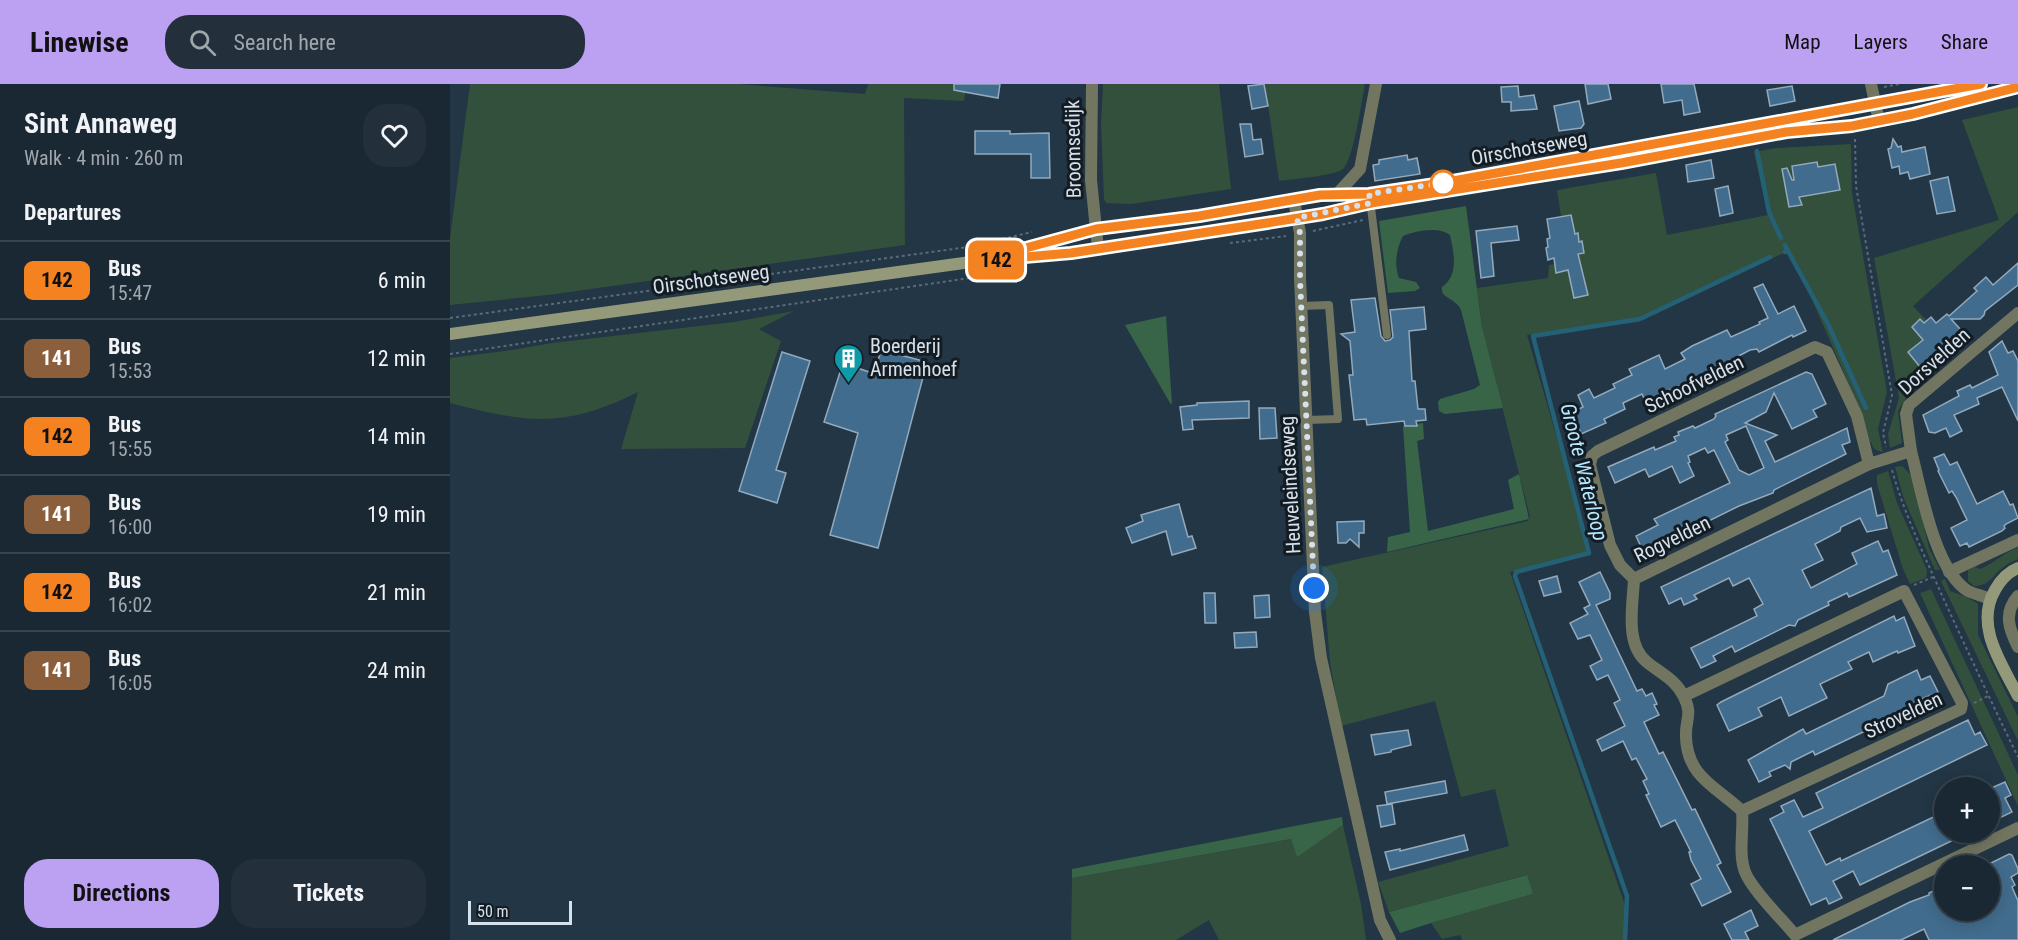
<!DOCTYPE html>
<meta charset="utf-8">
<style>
body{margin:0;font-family:"Roboto Condensed",sans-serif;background:#23303c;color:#f1f3f6;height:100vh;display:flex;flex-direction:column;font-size:22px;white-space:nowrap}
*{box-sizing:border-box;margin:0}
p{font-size:20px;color:#9fa6ac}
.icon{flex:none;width:33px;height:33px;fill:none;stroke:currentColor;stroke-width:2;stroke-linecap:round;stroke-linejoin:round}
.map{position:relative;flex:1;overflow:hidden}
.sheet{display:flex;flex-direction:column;background:#1a2834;width:450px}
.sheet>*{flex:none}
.badge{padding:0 12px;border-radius:9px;font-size:21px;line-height:39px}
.controls{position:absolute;left:1484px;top:693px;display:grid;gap:12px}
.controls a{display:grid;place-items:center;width:66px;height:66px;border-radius:50%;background:#1a2834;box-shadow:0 3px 15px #0003,0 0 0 2px #38444f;font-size:30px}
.scale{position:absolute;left:18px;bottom:15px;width:104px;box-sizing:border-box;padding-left:6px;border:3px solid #d6e1eb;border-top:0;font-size:16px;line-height:21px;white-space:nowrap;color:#d6e1eb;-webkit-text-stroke:4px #141c23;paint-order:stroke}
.you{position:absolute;width:30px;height:30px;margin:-15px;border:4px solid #fff;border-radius:50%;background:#1a73e8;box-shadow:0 0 0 9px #1a73e833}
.map>.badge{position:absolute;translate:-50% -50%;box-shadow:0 0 0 3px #fff}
h2{padding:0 24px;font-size:22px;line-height:54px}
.round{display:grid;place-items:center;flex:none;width:63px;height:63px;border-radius:24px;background:#23303c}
.head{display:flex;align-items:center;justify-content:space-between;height:102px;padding:0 24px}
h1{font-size:28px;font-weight:700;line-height:45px}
.action{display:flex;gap:12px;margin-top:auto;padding:12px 24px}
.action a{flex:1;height:69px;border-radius:24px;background:#bca0f2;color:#111;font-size:24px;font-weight:700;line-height:69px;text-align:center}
.action a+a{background:#23303c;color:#f1f3f6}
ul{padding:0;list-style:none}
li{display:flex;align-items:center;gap:18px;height:78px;padding:0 24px;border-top:2px solid #38444f}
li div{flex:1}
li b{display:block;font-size:22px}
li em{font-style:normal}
li .badge{min-width:66px;font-weight:700;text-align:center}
header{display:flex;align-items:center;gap:36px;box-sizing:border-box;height:84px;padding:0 30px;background:#bca0f2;color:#111}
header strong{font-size:28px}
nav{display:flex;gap:33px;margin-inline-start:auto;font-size:21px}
.search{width:420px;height:54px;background:#23303c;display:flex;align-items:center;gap:15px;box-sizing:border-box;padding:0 21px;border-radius:24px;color:#9fa6ac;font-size:22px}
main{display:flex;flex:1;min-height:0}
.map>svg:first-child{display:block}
.green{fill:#32503b}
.forest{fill:#386547}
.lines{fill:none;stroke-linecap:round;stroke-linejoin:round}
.stream{stroke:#256176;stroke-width:4.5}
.building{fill:#426c8d;stroke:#93aabd;stroke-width:1.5;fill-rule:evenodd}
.path{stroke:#5a6b78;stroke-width:2;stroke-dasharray:3 3;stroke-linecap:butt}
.lane{stroke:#727661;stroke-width:8}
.street{stroke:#727661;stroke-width:12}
.secondary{stroke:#949a79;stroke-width:12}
.line-casing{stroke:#fff;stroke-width:14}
.line{stroke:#f58220;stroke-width:9}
.walk{stroke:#d6e1eb;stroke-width:6;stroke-dasharray:0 10.8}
.stop-dot{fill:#fff;stroke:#f58220;stroke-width:3}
.labels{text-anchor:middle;stroke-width:6;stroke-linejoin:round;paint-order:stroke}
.street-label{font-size:20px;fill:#d6e1eb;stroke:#141c23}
.poi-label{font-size:20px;fill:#d6e1eb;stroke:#141c23;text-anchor:start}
.water-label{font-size:21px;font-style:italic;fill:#b6e9ff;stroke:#141c23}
</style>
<header>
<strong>Linewise</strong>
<div class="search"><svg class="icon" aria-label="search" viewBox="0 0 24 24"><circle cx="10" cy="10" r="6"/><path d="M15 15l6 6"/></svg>Search here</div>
<nav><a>Map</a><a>Layers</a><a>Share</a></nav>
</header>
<main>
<section class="sheet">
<div class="head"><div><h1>Sint Annaweg</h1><p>Walk · 4 min · 260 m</p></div><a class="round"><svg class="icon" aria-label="heart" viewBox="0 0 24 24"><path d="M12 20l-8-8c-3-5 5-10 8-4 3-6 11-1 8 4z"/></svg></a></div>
<h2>Departures</h2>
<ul>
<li><span class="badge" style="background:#f58220;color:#111">142</span><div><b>Bus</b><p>15:47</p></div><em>6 min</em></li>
<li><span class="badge" style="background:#8b5e3c;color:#fff">141</span><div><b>Bus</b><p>15:53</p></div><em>12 min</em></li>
<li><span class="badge" style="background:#f58220;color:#111">142</span><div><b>Bus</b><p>15:55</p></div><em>14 min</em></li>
<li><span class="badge" style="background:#8b5e3c;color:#fff">141</span><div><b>Bus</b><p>16:00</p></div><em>19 min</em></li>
<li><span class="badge" style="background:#f58220;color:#111">142</span><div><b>Bus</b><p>16:02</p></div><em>21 min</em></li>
<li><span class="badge" style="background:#8b5e3c;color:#fff">141</span><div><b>Bus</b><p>16:05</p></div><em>24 min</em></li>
</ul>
<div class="action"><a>Directions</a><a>Tickets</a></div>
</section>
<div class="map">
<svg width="1568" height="856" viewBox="0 0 1568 856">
<rect width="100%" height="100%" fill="#223645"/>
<g class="green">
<polygon points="20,0 288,0 415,10 418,0 517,0 514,17 454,14 455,161 98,211 0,221 0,154"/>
<polygon points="653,0 769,0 781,105 681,120 656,119 654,115 651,40"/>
<path d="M 815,0 L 915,0 C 912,16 903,77 893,85 C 885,92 841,95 829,97 Z"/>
<polygon points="1568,23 1568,128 1463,222 1506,268 1461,306 1448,327 1452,359 1440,364 1438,350 1449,314 1424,174 1549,136 1512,36"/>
<path d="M 1401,60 L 1402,109 L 1437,308 L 1428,345 L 1433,368 C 1426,367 1423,365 1421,358 L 1418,359 L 1412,330 L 1353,195 L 1338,167 L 1188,238 L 1077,251 L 1141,471 L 1060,488 L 1175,821 L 1176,856 L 1012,856 L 1010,851 L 992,855 L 981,839 L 1083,810 L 1076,791 L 939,828 L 928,798 L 1059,762 L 1045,705 L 1011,713 L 985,617 L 891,642 L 880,578 L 872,483 L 1078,437 L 1080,433 L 1032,243 L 1027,204 L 1098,194 L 1099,181 L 1118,178 L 1107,106 L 1206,89 L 1217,151 L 1318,131 L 1304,68 L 1326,64 Z"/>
<path d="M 344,227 L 309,245 L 331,257 L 295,364 L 171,365 L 188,308 C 114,345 77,339 0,319 L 0,274 L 62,266 L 102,259 L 284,238 Z"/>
<polygon points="1452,382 1462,392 1479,464 1490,486 1485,486 1454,415 1445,383"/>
<polygon points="1438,387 1447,419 1477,486 1476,494 1460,500 1453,485 1427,400 1427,391"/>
<path d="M 1568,463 L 1568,475 C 1564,477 1558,479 1555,482 C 1541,491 1543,501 1524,502 L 1518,497 L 1518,486 L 1525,483 L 1531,485 C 1545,478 1554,469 1568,463 Z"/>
<polygon points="1495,495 1500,507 1517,513 1528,520 1528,551 1568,633 1568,657 1491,497"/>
<polygon points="1481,505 1568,691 1568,722 1470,509"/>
<polygon points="893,741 911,820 916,856 769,856 759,836 726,856 621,856 622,794 841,755 847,772"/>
</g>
<g class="forest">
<path d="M 1016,122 L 1032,243 L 1053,324 L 995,330 L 989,327 L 988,318 L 990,315 L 1024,305 L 1030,301 L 1011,226 C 1005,213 990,215 992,203 C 1009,191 1004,170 1000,151 C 988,142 966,147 953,152 C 946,165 944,181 949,194 L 966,198 L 970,204 L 965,207 L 938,209 L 929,137 Z"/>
<polygon points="716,232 722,320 720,319 675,241"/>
<polygon points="973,339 974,355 967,357 978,447 1064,425 1058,396 1069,390 1079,435 937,468 938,453 960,448 953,342"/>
<polygon points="892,733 893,741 847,773 841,755 622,794 622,785"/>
<polygon points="1077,791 1083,810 981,839 950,849 939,828"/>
</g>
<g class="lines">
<g class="stream">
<polyline points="1307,67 1319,128 1331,154"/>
<polyline points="1335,161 1338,167 1335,168"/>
<polyline points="1338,167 1378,240 1416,324"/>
<polyline points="1175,856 1177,812 1065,492 1066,488 1139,469 1083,252 1190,235 1320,173"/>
</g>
</g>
<g class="building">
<polygon points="504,0 550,0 548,14 504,6"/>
<polygon points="814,0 818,22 802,25 798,2"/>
<polygon points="1135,0 1158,0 1161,15 1138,20"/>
<polygon points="1211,0 1244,0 1250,28 1234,31 1232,16 1214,19"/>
<polygon points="1068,2 1069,13 1084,11 1087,25 1061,27 1061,18 1052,18 1051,3"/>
<polygon points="1342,2 1345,17 1320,22 1317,6"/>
<polygon points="1129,17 1134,40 1131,44 1109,47 1104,22"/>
<polygon points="790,40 801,40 803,56 811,55 813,70 795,73"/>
<polygon points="525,47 560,47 560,50 599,49 600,94 581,94 581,70 525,70"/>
<polygon points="1443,55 1448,63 1451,62 1452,68 1475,63 1480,90 1460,95 1458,88 1450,90 1449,82 1442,84 1438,65 1441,64"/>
<polygon points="957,71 958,76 967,74 970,90 925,97 923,81 929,80 929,76"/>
<polygon points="1261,76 1264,94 1238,98 1236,81"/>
<polygon points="1367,78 1368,83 1385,80 1390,106 1349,113 1352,121 1339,123 1332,85 1337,84 1342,96 1344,96 1342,82"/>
<polygon points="1498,93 1505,127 1487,130 1480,97"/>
<polygon points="1278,102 1283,129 1270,132 1265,105"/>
<polygon points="1121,131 1125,150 1128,149 1129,158 1132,157 1134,169 1128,170 1138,211 1124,214 1118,186 1106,189 1104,174 1098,176 1096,164 1098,163 1097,155 1100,154 1097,135"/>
<polygon points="1067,142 1069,156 1041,159 1044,192 1031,194 1026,147"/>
<polygon points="1568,179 1568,201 1535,227 1534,231 1530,235 1501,235 1511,246 1470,283 1458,268 1473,256 1462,243 1470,235 1474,239 1481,233 1486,239 1497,230 1499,232 1527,207 1524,204 1536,193 1543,201"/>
<polygon points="1313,200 1328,230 1344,222 1356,247 1343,253 1342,251 1309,268 1307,265 1300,266 1279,277 1280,281 1252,294 1253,296 1236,304 1234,300 1211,310 1210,310 1211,314 1197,321 1192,310 1173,319 1175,325 1154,335 1156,339 1131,350 1123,328 1133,323 1128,311 1139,305 1144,314 1165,304 1163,300 1182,291 1179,285 1209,271 1215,285 1235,275 1231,269 1242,262 1277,246 1281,253 1310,240 1309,238 1318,234 1304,204"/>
<polygon points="925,214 931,252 935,257 940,256 943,253 940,226 974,223 976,245 959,247 962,297 965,297 968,325 975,325 976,336 966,337 967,342 955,342 954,337 917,341 916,335 904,336 899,291 903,291 900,257 891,250 905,248 901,216"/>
<polygon points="1552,257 1558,269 1563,267 1568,277 1568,337 1552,303 1527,314 1529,320 1504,331 1512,347 1500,353 1496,344 1485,349 1479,348 1473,331 1509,312 1507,307 1520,301 1522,304 1548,291 1539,268"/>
<polygon points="431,266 477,278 428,464 380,451 408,349 374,338 393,279 419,288 423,294"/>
<polygon points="332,268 360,277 326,386 336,389 327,419 289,407"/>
<path d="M 1356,288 L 1362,290 L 1376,320 L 1363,326 L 1367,333 L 1342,345 L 1324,309 L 1316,328 L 1295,339 L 1327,351 L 1315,357 L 1325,378 L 1397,344 L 1400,358 L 1392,361 L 1396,370 L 1324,406 L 1323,409 L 1289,422 L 1194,469 L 1186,452 L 1208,441 L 1204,435 L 1280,399 L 1264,366 L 1258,369 L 1255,364 L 1238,372 L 1240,378 L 1238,379 L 1244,392 L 1230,399 L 1222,382 L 1199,393 L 1195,385 L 1165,399 L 1158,383 L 1204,363 L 1205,366 L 1226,357 L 1224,353 L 1229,351 L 1228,348 L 1243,342 L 1245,344 L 1264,335 L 1266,332 L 1265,330 ZM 1296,342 L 1314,384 L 1299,391 L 1289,386 L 1275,358 L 1278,356 L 1276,351 Z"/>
<polygon points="799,317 799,334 742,336 743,345 733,346 730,323 747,321 747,319"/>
<polygon points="809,324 825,324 827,354 810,355"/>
<polygon points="1494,370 1500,381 1507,378 1527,420 1553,407 1560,421 1563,420 1568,434 1556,440 1554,442 1555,444 1552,447 1519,463 1517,459 1510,462 1501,444 1517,436 1506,413 1502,407 1499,409 1488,387 1489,386 1484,374"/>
<polygon points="1421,404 1427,432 1434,430 1437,444 1417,448 1410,434 1391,443 1390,447 1365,460 1373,476 1352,486 1361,504 1407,480 1402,469 1428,457 1433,468 1438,466 1447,491 1399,513 1397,509 1378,518 1379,521 1348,536 1345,542 1339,541 1285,568 1282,562 1263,572 1266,577 1251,584 1241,564 1307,532 1304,525 1313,520 1299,494 1283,502 1279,494 1244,511 1247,515 1234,521 1231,514 1219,520 1211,503"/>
<polygon points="729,420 738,453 742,452 746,464 722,471 716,447 682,459 676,444 693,437 691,431"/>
<polygon points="914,437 914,449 909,449 909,463 900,455 896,459 888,459 887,438"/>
<polygon points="1150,488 1160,509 1160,515 1146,521 1187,607 1192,605 1196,612 1202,609 1207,620 1204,621 1209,631 1194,638 1209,670 1213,668 1242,726 1245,725 1271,779 1267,781 1281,808 1252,822 1241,800 1251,795 1241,776 1239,768 1241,768 1225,736 1211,743 1196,711 1199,710 1193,697 1197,695 1186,674 1182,676 1173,657 1152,667 1147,656 1175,642 1164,619 1170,616 1158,591 1147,596 1140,582 1152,576 1140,551 1128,555 1120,539 1138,530 1134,524 1140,521 1129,498"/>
<polygon points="1107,492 1111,508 1094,512 1089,497"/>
<polygon points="754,509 765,509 766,539 755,539"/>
<polygon points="819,511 820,533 805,534 804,512"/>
<polygon points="1444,532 1446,537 1454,533 1465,562 1448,569 1447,567 1423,578 1419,568 1398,578 1402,585 1370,600 1377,614 1339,632 1331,613 1308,624 1312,632 1279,647 1267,621 1271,618"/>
<polygon points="806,548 807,563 785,564 784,549"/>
<polygon points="1467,586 1471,596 1480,592 1488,608 1472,615 1473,619 1434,640 1434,638 1365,671 1363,667 1341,678 1340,685 1335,681 1319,688 1321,692 1309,698 1298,676 1353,645 1356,650 1434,612 1438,600"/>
<polygon points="1518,636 1525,651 1530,648 1537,661 1359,747 1376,781 1390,774 1391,777 1494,728 1494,748 1520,748 1410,801 1403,787 1383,797 1392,814 1379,820 1376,814 1361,821 1320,735 1334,728 1331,722 1344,716 1353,733 1373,724 1366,709"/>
<polygon points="958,646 961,661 941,666 941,668 925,671 921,651"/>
<polygon points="995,697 997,709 937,720 935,708"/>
<polygon points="1555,698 1561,711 1555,714 1562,728 1539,739 1539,705"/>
<polygon points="942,720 945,740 931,743 927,722"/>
<polygon points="1014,751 1018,766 940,786 935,768 950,765 950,767"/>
<polygon points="1559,770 1562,771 1568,785 1568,789 1561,793 1565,801 1562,803 1568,817 1568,856 1479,856 1474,845 1451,856 1383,856 1460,818 1479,811 1479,809 1494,802 1494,826 1539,826 1539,780"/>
<polygon points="1301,826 1308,842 1295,848 1299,856 1282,856 1274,840"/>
</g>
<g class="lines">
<g class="path">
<polyline points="1434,3 1449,0"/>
<polyline points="1405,55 1406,102 1442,311 1433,349 1436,363"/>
<polyline points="863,147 913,136"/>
<polyline points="780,159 836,152"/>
<polyline points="0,234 518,163 582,148"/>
<polyline points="0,270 554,189"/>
<path d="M 1442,386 C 1455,432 1476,475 1495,518 C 1519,570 1543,622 1568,673"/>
<polyline points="1464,501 1483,493"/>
<polyline points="1524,619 1538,612"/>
</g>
<g class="lane">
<polyline points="920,116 937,251"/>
<polyline points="851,222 879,221 888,335 856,336"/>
</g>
<g class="street">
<polyline points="642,0 641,96 648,165"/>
<polyline points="1421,0 1429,37"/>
<polyline points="888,109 910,85 926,0"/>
<polyline points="844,116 850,149 850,194 865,528 871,574 930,836 940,856"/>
<polyline points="1461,367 1456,330 1459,321 1568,229"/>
<polyline points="1499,488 1568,456"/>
<polyline points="1184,495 1170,481 1160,461 1140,381 1142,372 1148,367 1365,263 1377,268 1407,332 1419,380"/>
<path d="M 1568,512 C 1553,529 1559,545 1568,563"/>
<path d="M 1540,515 C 1533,512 1524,510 1518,507 C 1484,486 1471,404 1461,367 L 1419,380 L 1184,495 C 1183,521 1174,561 1198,579 C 1212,590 1226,596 1234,613 C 1243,631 1235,635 1236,653 C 1237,693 1267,703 1292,727 C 1294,746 1288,769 1295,788 C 1302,806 1332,835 1345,851 L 1568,744"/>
<polyline points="1234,612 1454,507 1512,619 1511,625 1292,727"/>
</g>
<g class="secondary">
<polyline points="555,170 646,145 749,132 870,111 919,110 992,99 1531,0"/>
<polyline points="0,250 528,177 620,169 817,139 873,130 921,119 1171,79 1336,48 1402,42 1463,30 1568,3"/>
<path d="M 1568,484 C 1558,488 1550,497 1545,506 C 1524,542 1552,580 1568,612"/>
</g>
</g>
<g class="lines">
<defs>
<polyline id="line" points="1531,0 992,99 919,110 870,111 749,132 646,145 528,177 621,169 817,139 873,130 921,119 1171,79 1336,48 1402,42 1463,30 1568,3"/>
</defs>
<use href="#line" class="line-casing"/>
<use href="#line" class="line"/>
<polyline class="walk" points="864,504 850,195 850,149 847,134 921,119 919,110 993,99"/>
</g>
<defs>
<symbol id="building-pin" viewBox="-11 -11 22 30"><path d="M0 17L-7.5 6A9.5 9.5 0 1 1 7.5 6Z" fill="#0f9aa8" stroke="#141c23"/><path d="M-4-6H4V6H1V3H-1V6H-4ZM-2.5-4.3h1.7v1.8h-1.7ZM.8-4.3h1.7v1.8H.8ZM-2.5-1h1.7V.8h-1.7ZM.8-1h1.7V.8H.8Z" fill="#fff"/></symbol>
</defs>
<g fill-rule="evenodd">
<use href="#building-pin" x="382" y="258" width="33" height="45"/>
</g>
<circle class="stop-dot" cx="993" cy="99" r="12"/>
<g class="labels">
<g class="street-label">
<text transform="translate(1079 64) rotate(-10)" y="7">Oirschotseweg</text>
<text transform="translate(623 65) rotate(-91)" y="7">Broomsedijk</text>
<text transform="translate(261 195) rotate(-8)" y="7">Oirschotseweg</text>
<text transform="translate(1484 277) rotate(-42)" y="7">Dorsvelden</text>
<text transform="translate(1244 300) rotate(-26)" y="7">Schoofvelden</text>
<text transform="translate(840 401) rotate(-93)" y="7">Heuveleindseweg</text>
<text transform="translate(1222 455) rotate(-26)" y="7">Rogvelden</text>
<text transform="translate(1453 631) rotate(-25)" y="7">Strovelden</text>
</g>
<g class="poi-label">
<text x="420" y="269">Boerderij<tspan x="420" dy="23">Armenhoef</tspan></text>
</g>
<g class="water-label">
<text transform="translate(1134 388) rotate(76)" y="7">Groote Waterloop</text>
</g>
</g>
</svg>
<div class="controls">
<a>+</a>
<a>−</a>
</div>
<div class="scale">50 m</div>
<div class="you" style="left:864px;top:504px"></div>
<b class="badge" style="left:546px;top:176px;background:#f58220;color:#111">142</b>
</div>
</main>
